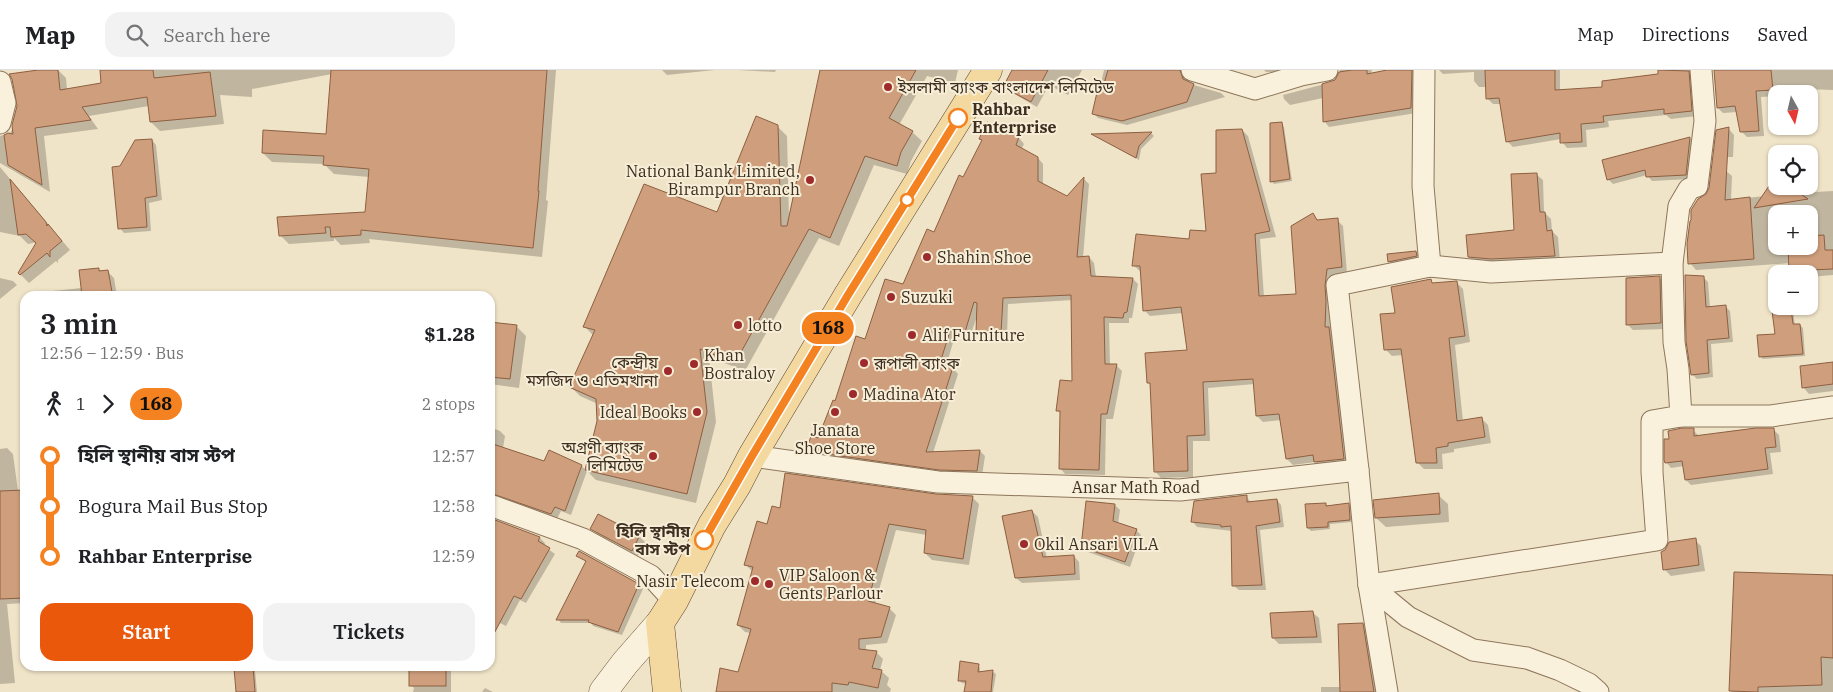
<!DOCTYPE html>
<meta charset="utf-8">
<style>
body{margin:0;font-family:"IBM Plex Serif","Noto Sans Bengali",serif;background:#f2f2f2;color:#202124;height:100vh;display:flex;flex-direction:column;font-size:19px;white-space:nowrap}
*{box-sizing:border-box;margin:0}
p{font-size:16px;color:#757577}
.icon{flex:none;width:28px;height:28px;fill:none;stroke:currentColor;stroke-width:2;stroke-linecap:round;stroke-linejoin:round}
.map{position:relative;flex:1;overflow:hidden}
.side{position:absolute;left:20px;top:221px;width:475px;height:380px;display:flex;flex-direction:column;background:#fff;border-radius:15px;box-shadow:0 1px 4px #0004}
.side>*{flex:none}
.badge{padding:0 10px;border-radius:16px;font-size:18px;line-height:32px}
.needle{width:32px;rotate:172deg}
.tools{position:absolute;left:1768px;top:15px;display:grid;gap:10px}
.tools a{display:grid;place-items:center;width:50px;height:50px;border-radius:10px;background:#fff;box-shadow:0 1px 4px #0004;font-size:25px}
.map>.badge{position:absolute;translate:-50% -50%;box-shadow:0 0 0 2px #fff}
.legs{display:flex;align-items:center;gap:8px;height:55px;padding:0 20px;font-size:16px}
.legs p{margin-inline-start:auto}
.head{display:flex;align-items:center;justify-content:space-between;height:85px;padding:0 20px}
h1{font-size:28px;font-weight:600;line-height:38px}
.cta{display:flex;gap:10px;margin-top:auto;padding:10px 20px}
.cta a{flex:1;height:58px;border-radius:15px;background:#ea580c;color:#fff;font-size:20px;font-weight:600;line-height:58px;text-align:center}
.cta a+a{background:#f2f2f2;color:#202124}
ul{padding:0 20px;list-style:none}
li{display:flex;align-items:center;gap:18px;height:50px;font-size:19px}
li i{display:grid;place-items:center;width:8px;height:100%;margin:0 6px;background:currentColor}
li i::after{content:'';width:12px;height:12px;margin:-6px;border:4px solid;border-radius:50%;background:#fff}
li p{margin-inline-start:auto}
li:first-child i{background:linear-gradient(#0000 50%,currentColor 0)}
li:last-child i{background:linear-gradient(currentColor 50%,#0000 0)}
header{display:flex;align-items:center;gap:30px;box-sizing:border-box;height:70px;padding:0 25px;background:#fff;border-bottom:1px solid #e0e0e0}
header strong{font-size:24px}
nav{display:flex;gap:28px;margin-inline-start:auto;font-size:18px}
.search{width:350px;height:45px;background:#f2f2f2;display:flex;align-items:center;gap:12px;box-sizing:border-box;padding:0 18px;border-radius:15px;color:#757577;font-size:19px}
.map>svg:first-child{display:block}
.shadow{fill:#0003;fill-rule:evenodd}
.building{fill:#cf9f7d;stroke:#8d5f41}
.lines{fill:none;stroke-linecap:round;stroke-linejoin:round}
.minor-casing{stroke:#8d765c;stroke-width:23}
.secondary-casing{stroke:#6f573f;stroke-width:29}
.primary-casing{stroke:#5b4430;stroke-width:29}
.minor{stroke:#faf1dc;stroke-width:21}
.secondary{stroke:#faf1dc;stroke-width:28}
.primary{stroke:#f3d9a0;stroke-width:28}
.line-1-casing{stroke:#fff;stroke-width:11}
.line-1{stroke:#f58220;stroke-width:8}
.poi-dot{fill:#9e2a2b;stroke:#f7eed8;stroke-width:2}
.stop-1-dot{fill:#fff;stroke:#f58220;stroke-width:2.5}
.labels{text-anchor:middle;stroke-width:4;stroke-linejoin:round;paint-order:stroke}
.poi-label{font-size:16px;fill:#3d2e20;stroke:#f7eed8;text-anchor:start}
.stop-label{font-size:16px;font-weight:bold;fill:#3d2e20;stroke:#f7eed8;text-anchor:start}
.street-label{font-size:16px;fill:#3d2e20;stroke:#f7eed8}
</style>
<header>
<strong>Map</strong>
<div class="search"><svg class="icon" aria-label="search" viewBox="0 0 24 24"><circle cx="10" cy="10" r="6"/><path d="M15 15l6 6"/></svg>Search here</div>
<nav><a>Map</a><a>Directions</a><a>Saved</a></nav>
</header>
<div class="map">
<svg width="1833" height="622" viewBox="0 0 1833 622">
<rect width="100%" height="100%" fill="#f0e4c8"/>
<g class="shadow">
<polygon points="47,0 58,0 66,8 67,20 102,14 101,0 556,0 546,130 548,131 542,187 369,169 370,173 341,175 334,168 334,171 289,174 280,165 366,143 369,107 334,104 324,94 272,92 263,83 327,65 332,4 252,19 252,27 220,25 224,54 160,61 151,52 149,36 89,46 98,59 44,66 50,122 0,93 0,66 10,63"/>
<polygon points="662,0 715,0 667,5"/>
<polygon points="738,0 776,0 775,2"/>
<polygon points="821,0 958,0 955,13 927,6 899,55 912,62 922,71 911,91 907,104 874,95 839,176 819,168 745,301 709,287 716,352 696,433 596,410 587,401 571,445 561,441 557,449 490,429 490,357 500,361 505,366 503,378 545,392 550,382 582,396 586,401 599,351 598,334 580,326 571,317 594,266 584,256 718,144 777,56 787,66 789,147"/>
<polygon points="1014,0 1082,0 1068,25 1049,15 1037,37 1011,22 1005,16"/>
<polygon points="1104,0 1185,0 1184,8 1187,13 1221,23 1225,27 1127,55 1098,48 1094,44"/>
<polygon points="1264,0 1298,0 1276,6 1272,2 1266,2"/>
<polygon points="1340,0 1372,0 1371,4 1394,0 1416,0 1416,43 1329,57 1324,51 1323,28 1290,35 1284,29 1283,25 1336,11 1340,5"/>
<polygon points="1439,0 1560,0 1560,21 1604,18 1659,5 1659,0 1695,0 1697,46 1671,49 1666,45 1608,51 1609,57 1586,60 1587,77 1567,78 1562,72 1561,69 1513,77 1507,71 1501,34 1493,34 1487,28 1487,17 1479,17 1474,11 1474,2 1443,4"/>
<polygon points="1715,0 1833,0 1833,20 1777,18 1776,26 1761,27 1764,66 1747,67 1741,61 1737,42 1723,43 1718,38"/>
<polygon points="988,53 1019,68 1024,74 1021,80 1038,88 1043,94 1043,115 1067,127 1084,109 1089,114 1083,188 1089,187 1094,193 1096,207 1133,209 1138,214 1132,248 1129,248 1129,253 1109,253 1110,295 1116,295 1122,301 1113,349 1106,349 1105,405 1065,404 1060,398 1062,344 1058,341 1074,312 1073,230 1008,234 1007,268 983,267 977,262 977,246 970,267 955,266 946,296 953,298 958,304 933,383 980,381 985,386 982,406 946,405 813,386 807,381 819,370 866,271 904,216 935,163 983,71"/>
<polygon points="1282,54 1284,57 1292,111 1274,114 1271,111"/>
<path d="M 1728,58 L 1734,65 L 1733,87 L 1725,87 L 1725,100 L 1732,106 L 1731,130 L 1764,126 L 1776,109 L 1776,116 L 1797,123 L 1833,121 L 1833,205 L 1809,207 L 1809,204 L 1794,204 L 1791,201 L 1790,193 L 1696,200 L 1690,193 L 1707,125 ZM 1776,144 L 1809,144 L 1809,176 L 1776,176 Z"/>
<polygon points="1242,60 1248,66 1276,167 1260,169 1264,227 1298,225 1313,145 1319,151 1337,150 1343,156 1347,203 1333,205 1330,223 1332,238 1331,261 1335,265 1350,395 1321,398 1315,392 1293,395 1287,389 1281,350 1263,352 1257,346 1255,314 1208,318 1210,371 1193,371 1193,407 1161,408 1155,401 1151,315 1149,313 1188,281 1183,243 1150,246 1144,240 1141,202 1133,195 1207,162 1217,104"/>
<polygon points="1151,63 1154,66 1141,79 1139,90 1094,65"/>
<polygon points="1690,68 1695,73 1690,109 1652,111 1647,105 1613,114 1608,109 1604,91"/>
<polygon points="152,70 156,75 162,130 149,133 151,161 124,163 120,158 121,97"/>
<polygon points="0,97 70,180 58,190 58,193 56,191 29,213 19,203 38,172 28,174 20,166 0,162"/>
<polygon points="1537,105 1543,110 1544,142 1551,149 1552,161 1558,167 1560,192 1475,192 1469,187 1515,161"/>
<polygon points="1416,182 1419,185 1419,189 1392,194 1389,191"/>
<polygon points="98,199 102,202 107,201 114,208 117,226 43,226 43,222 82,218"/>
<polygon points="1659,207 1666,214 1667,259 1633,260 1627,254"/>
<polygon points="1703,207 1708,212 1710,238 1725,236 1730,241 1733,272 1711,274 1713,307 1697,309 1692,304"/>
<polygon points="0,208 13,211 17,215 0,229"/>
<polygon points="1430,210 1434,214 1456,212 1463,219 1470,272 1455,275 1463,351 1482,349 1488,355 1491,373 1454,379 1454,382 1442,384 1443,399 1424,399 1418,393 1403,285 1392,286 1386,280 1397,244"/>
<polygon points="1790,239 1793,242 1795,255 1800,255 1803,258 1805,286 1763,289 1760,286 1776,265"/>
<polygon points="490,253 516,256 526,266 519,318 490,314"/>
<polygon points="1833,293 1833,321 1809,324 1803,317"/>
<polygon points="1773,359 1779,365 1781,382 1770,383 1773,404 1691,415 1686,410 1684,396 1671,398 1666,392 1693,360 1699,366"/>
<polygon points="7,378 13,384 18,421 25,421 25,533 7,534 15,613 0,614 0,379"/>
<polygon points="1438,425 1448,434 1449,452 1386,457 1376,448"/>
<polygon points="936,426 972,427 979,434 969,495 932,490 925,483 927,465 896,460 875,534 889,538 896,545 887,573 866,575 866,581 876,582 883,589 880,600 889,608 887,615 891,619 890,622 717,622 739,603 751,563 745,562 738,555 753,502 746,495 768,455 781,440"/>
<polygon points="1246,426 1251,433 1277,430 1281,435 1284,457 1260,460 1266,520 1239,520 1234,516 1232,461 1197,457 1193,452"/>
<polygon points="1325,434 1329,437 1348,434 1351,437 1352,452 1330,454 1330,459 1311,461 1308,458"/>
<polygon points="1115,435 1120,440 1118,454 1136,460 1141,465 1130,497 1088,482 1083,477"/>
<polygon points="1032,441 1038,447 1047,488 1074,486 1079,492 1080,510 1022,513 1016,508"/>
<polygon points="490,450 540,468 545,473 544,476 555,484 526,533 520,530 506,556 490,548"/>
<polygon points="592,459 639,466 645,472 638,486 598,465"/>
<polygon points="1695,470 1701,476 1705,501 1671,506 1665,500"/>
<polygon points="578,486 639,515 643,519 622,565 593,556 591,553 561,553 558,549 587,492"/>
<polygon points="1833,507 1833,622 1732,622 1730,620"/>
<polygon points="1312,542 1319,548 1322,573 1279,574 1273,568"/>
<polygon points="1362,554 1367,559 1378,622 1321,622 1321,617 1341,617"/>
<polygon points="977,595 980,598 980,603 993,602 996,604 993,622 965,622 967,614 962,613 959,610"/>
<polygon points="409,596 447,596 451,600 451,622 413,622 414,618 411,615"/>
<polygon points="252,597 255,600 257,622 237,622"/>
<polygon points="485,618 493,622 482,622"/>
</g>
<g class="building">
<polygon points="38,0 58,0 60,20 101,13 100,0 153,0 154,8 210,2 216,46 150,52 147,27 82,37 91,50 35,58 42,115 8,95 4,65 8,63 13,64 12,55 17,36 12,9 9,4"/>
<polygon points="331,0 547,0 538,121 539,121 533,178 361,160 361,165 331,167 330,157 325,157 326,163 279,166 277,147 365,142 369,99 323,95 324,86 262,83 263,60 326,64"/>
<polygon points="820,0 916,0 889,48 913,61 901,82 897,96 865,86 830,168 809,159 735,293 700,279 707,342 687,424 585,400 597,351 596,329 569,317 595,260 583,257 644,114 717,142 756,46 778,55 781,156 787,156"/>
<polygon points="1012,0 1048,0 1031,32 1003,17"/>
<polygon points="1108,0 1180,0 1183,9 1194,14 1187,32 1122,51 1092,44 1098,18 1102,20"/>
<polygon points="1352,0 1367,0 1367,4 1387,0 1412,0 1411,38 1323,52 1322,14 1335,10 1339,2"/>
<polygon points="1485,0 1555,0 1555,20 1602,17 1602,11 1658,4 1658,0 1689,1 1692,41 1664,44 1664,39 1603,46 1604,52 1581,54 1582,72 1560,73 1560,63 1506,72 1499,28 1486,29"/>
<polygon points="1714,0 1771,0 1773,20 1756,21 1759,61 1740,62 1735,36 1717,38"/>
<polygon points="987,52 1019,67 1016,75 1038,87 1038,111 1067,126 1084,107 1077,187 1089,186 1091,206 1133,208 1127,242 1124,243 1123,248 1104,247 1105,294 1117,294 1107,344 1101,344 1099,400 1059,399 1060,341 1056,341 1060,310 1072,311 1071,225 1003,228 1001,263 976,262 977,233 974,232 965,262 950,261 940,293 953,297 926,382 980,380 977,401 939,400 806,381 811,366 818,368 833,330 835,331 856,266 865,269 885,209 903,214 927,159 934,162 959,105 963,107 982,70 979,69"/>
<polygon points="1282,52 1290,109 1270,112 1270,53"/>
<polygon points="1729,57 1725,130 1750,127 1754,189 1688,194 1687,174 1690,151 1691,150 1691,140 1698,129 1706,124 1709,118 1716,60"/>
<polygon points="1242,59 1270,161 1255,164 1259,226 1296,224 1291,156 1313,143 1317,150 1338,148 1342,197 1327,199 1325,216 1326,231 1325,257 1329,257 1344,389 1314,392 1313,385 1286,389 1279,344 1256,346 1253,309 1203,312 1205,365 1187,366 1188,401 1154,402 1150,313 1147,313 1145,283 1187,280 1181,237 1143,241 1140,196 1132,196 1136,164 1189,169 1190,160 1206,161 1201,104 1216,103 1216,60"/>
<polygon points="1152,62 1139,76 1136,88 1091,64"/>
<polygon points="1690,67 1686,105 1646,107 1645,100 1607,110 1602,90"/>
<polygon points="152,69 157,126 145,128 147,157 118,159 112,97 120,96 135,70"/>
<polygon points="1537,103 1540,142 1545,142 1547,161 1552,160 1555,186 1491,189 1468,187 1466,165 1514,160 1511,104"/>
<polygon points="1775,107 1776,116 1789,116 1808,129 1754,138"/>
<polygon points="10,109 46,152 47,156 48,154 62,171 50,181 50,187 47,183 20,205 18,203 36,173 26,164 18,165"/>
<polygon points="1824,165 1825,180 1833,180 1833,199 1789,201 1788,176 1809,176 1809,166"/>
<polygon points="1416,181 1417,186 1388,192 1387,184"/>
<polygon points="99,198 99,201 108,200 112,222 102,224 102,226 82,226 79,200"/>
<polygon points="1685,205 1704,206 1706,237 1726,235 1729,268 1707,270 1709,303 1691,305 1686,271"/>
<polygon points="1660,206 1661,253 1626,255 1626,208"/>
<polygon points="1431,209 1432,213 1457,211 1465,266 1449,268 1457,351 1482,347 1485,367 1448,373 1448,376 1436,378 1437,393 1416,393 1401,279 1384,280 1380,244 1395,243 1391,217"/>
<polygon points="1791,238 1793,254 1800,254 1803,284 1759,287 1757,265 1775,264 1772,241"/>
<polygon points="490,252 517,255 510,309 490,307"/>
<polygon points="1833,292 1833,314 1802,318 1800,296"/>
<polygon points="1682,358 1694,358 1694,366 1756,358 1774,358 1776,377 1765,378 1768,399 1685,410 1682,391 1665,393 1664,390 1664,369 1669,369 1668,361"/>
<polygon points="490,373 544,391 549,380 582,395 565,441 555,437 551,444 490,423"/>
<polygon points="785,403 936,424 973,426 963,489 924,483 926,460 889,454 868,531 890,537 881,567 859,569 859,579 877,581 872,598 882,600 878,618 849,612 848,615 832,613 832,622 716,622 720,598 738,602 751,559 737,555 753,497 744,495 757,451 767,454 772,436 780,438"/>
<polygon points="25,420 25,486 22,486 24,528 0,529 0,421"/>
<polygon points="1439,423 1440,444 1375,448 1373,430"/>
<polygon points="1247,425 1247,432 1277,429 1280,452 1256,456 1262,515 1232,516 1231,456 1221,457 1221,455 1191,452 1194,431"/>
<polygon points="1086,431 1115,434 1113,451 1137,459 1125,492 1081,477"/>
<polygon points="1326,433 1326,436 1349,433 1350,450 1328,452 1328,457 1307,458 1305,434"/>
<polygon points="1032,440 1043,487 1074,485 1075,504 1015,508 1002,446"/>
<polygon points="598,444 640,465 632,481 590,459"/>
<polygon points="490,448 540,467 538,471 550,478 521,529 514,526 490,571"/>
<polygon points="1696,468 1699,495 1663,500 1661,482 1665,480 1669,472"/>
<polygon points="579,481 639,514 618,562 588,552 589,550 556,550 586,491 576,486"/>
<polygon points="1734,502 1833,505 1833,588 1821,587 1822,615 1758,617 1758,622 1729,621"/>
<polygon points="1313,541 1317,567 1272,568 1270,543"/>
<polygon points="1363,553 1374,622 1340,622 1338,554"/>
<polygon points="960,591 979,594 978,602 993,600 991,622 964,622 966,611 958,611"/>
<polygon points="253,596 255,622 236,622 234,598"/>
<rect x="409" y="596" width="37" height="20"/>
</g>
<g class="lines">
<defs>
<g id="minor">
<polyline points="1192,0 1255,19 1301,5 1327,0"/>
<polyline points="0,12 5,33 0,53"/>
<polyline points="1430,196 1491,202 1672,193"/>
<polyline points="1681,346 1771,346 1833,337"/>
<polyline points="752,386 938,412 1180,420 1358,400 1369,515 1387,622"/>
<polyline points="1358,400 1337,215 1430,196 1423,116 1424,0"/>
<polyline points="490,435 583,469 651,506 674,531"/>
<polyline points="1369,515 1657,470 1652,402 1652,351 1681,346 1678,299 1674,272 1672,193 1679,136 1689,119 1697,116 1705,51 1701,0"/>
<polyline points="1369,515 1408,547 1473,580 1527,588 1560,600 1589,614 1598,622"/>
</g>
<polyline id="secondary" points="603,622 625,593 660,553"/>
<polyline id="primary" points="667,622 660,553 674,531 712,455 737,415 752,386 848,225 988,0"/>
</defs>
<use href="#minor" class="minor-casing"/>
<use href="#secondary" class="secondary-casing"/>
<use href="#primary" class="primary-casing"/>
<use href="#minor" class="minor"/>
<use href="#secondary" class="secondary"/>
<use href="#primary" class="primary"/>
</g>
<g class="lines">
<defs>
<polyline id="line-1" points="704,470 752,386 848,225 958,48"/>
</defs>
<use href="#line-1" class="line-1-casing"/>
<use href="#line-1" class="line-1"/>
</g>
<g class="poi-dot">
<circle cx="888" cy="17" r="5"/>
<circle cx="810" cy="110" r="5"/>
<circle cx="927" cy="187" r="5"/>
<circle cx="891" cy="227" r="5"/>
<circle cx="738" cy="255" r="5"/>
<circle cx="912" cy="265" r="5"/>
<circle cx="864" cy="293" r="5"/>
<circle cx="694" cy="294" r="5"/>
<circle cx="668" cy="301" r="5"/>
<circle cx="853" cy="324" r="5"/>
<circle cx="697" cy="342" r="5"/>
<circle cx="835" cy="342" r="5"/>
<circle cx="653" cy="386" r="5"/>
<circle cx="1024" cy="474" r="5"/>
<circle cx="755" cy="511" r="5"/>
<circle cx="769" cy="514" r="5"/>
</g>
<g class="stop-1-dot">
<circle cx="958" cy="48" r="9"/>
<circle cx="907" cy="130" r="6"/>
<circle cx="704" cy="470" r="9"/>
</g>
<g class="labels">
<g class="poi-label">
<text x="898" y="23">ইসলামী ব্যাংক বাংলাদেশ লিমিটেড</text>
<text x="800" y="107" text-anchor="end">National Bank Limited,<tspan x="800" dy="18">Birampur Branch</tspan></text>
<text x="937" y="193">Shahin Shoe</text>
<text x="901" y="233">Suzuki</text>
<text x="748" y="261">lotto</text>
<text x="922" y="271">Alif Furniture</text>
<text x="704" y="291">Khan<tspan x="704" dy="18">Bostraloy</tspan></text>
<text x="658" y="298" text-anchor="end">কেন্দ্রীয়<tspan x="658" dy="18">মসজিদ ও এতিমখানা</tspan></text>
<text x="874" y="299">রূপালী ব্যাংক</text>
<text x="863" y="330">Madina Ator</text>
<text x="687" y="348" text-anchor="end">Ideal Books</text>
<text x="835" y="366" text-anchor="middle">Janata<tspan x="835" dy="18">Shoe Store</tspan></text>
<text x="643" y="383" text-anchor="end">অগ্রণী ব্যাংক<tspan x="643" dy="18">লিমিটেড</tspan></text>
<text x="1034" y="480">Okil Ansari VILA</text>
<text x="779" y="511">VIP Saloon &amp;<tspan x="779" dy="18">Gents Parlour</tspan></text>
<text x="745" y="517" text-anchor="end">Nasir Telecom</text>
</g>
<g class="stop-label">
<text x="972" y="45">Rahbar<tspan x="972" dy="18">Enterprise</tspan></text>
<text x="690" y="467" text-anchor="end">হিলি স্থানীয়<tspan x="690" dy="18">বাস স্টপ</tspan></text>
</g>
<g class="street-label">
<text x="1136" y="423">Ansar Math Road</text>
</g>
</g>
</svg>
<div class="tools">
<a><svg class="needle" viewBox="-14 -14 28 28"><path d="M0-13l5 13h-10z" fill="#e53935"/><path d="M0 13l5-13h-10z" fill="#757577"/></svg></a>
<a><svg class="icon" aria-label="locate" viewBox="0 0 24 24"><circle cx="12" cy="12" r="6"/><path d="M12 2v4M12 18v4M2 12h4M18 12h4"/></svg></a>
<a>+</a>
<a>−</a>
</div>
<b class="badge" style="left:828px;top:258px;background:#f58220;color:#111">168</b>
<section class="side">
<div class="head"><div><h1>3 min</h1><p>12:56 – 12:59 · Bus</p></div><b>$1.28</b></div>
<div class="legs"><svg class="icon" aria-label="walk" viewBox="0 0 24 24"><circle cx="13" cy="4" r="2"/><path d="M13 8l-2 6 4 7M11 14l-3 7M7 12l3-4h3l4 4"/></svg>1<svg class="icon" aria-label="forward" viewBox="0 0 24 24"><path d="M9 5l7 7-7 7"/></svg><b class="badge" style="background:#f58220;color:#111">168</b><p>2 stops</p></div>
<ul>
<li><i style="color:#f58220"></i><b>হিলি স্থানীয় বাস স্টপ</b><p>12:57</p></li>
<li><i style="color:#f58220"></i><span>Bogura Mail Bus Stop</span><p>12:58</p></li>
<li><i style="color:#f58220"></i><b>Rahbar Enterprise</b><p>12:59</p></li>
</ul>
<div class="cta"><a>Start</a><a>Tickets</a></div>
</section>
</div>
